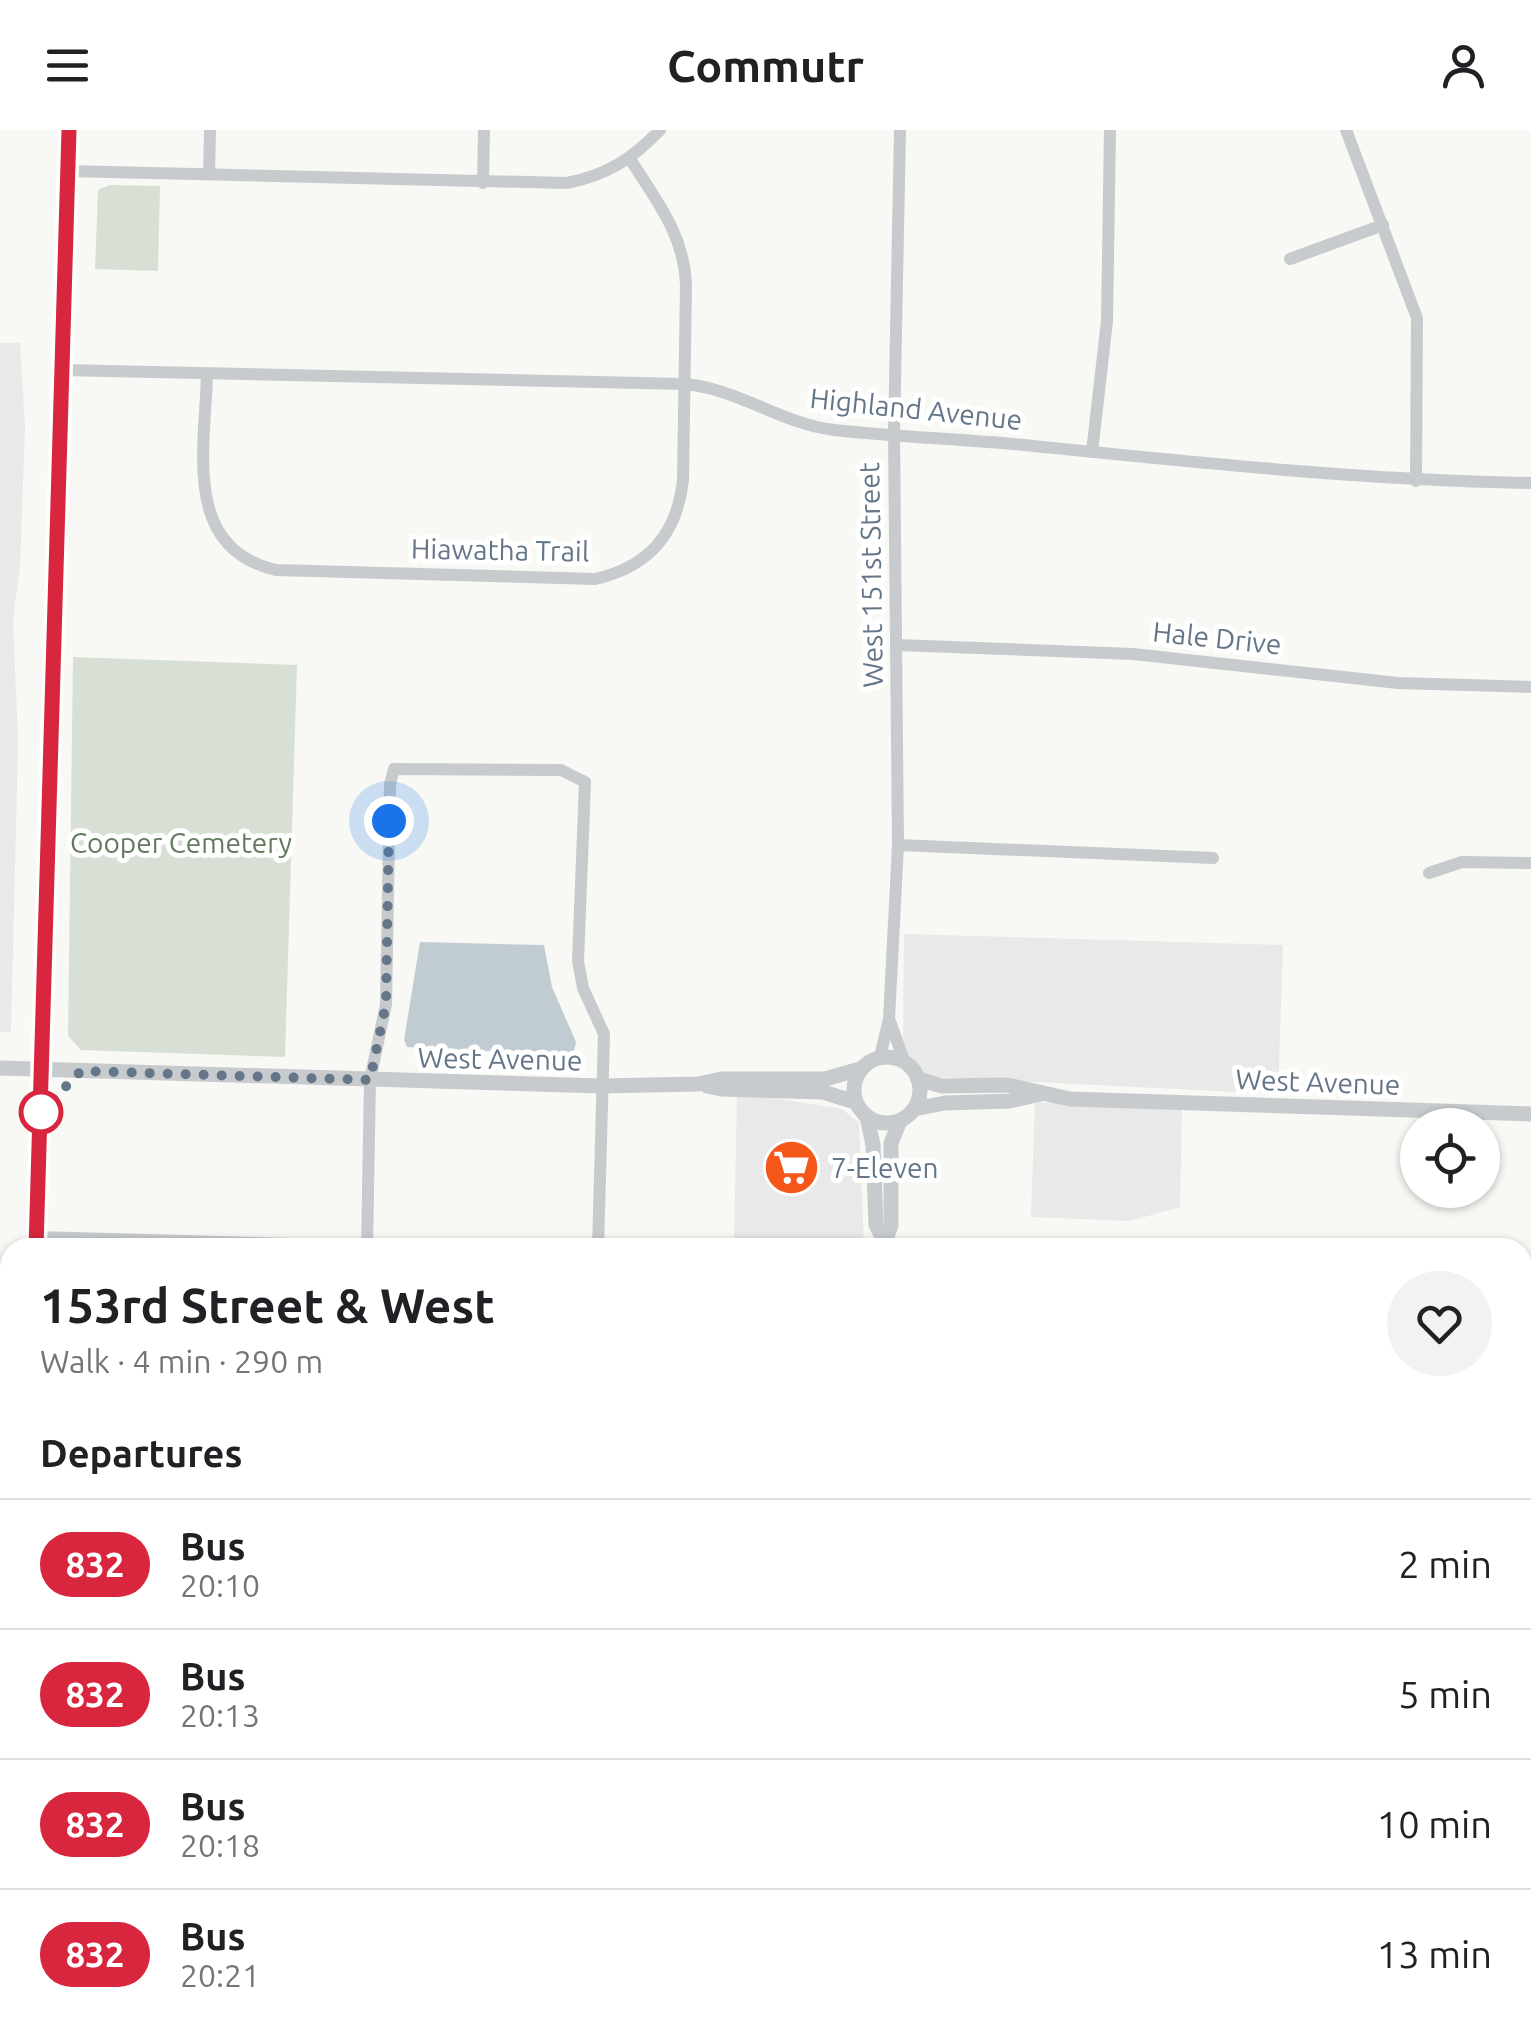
<!DOCTYPE html>
<meta charset="utf-8">
<style>
body{margin:0;font-family:Ubuntu,sans-serif;background:#f2f2f2;color:#202124;height:100vh;display:flex;flex-direction:column;font-size:38px;white-space:nowrap}
*{box-sizing:border-box;margin:0}
p{font-size:32px;color:#757577}
.icon{flex:none;width:55px;height:55px;fill:none;stroke:currentColor;stroke-width:2;stroke-linecap:round;stroke-linejoin:round}
.map{position:relative;flex:1;overflow:hidden}
.sheet{position:absolute;left:0px;top:1108px;width:1532px;height:802px;display:flex;flex-direction:column;background:#fff;border-radius:30px 30px 0 0;box-shadow:0 2px 8px #0004}
.sheet>*{flex:none}
.badge{padding:0 20px;border-radius:32px;font-size:35px;line-height:65px}
.controls{position:absolute;left:1400px;top:978px;display:grid;gap:20px}
.controls a{display:grid;place-items:center;width:100px;height:100px;border-radius:50%;background:#fff;box-shadow:0 2px 8px #0004;font-size:50px}
.you{position:absolute;width:50px;height:50px;margin:-25px;border:8px solid #fff;border-radius:50%;background:#1a73e8;box-shadow:0 0 0 15px #1a73e833}
.map>.badge{position:absolute;translate:-50% -50%;box-shadow:0 0 0 5px #fff}
h2{padding:0 40px;font-size:38px;line-height:90px}
.round{display:grid;place-items:center;flex:none;width:105px;height:105px;border-radius:52px;background:#f2f2f2}
.overview{display:flex;align-items:center;justify-content:space-between;height:170px;padding:0 40px}
h1{font-size:48px;font-weight:700;line-height:75px}
ul{padding:0;list-style:none}
li{display:flex;align-items:center;gap:30px;height:130px;padding:0 40px;border-top:2px solid #e0e0e0}
li div{flex:1}
li b{display:block;font-size:38px}
li em{font-style:normal}
li .badge{min-width:110px;font-weight:700;text-align:center}
header{display:flex;justify-content:space-between;align-items:center;height:130px;padding:0 40px;background:#fff;font-size:45px;font-weight:700}
.map>svg:first-child{display:block}
.built{fill:#e8e9e8}
.green{fill:#d8e0d5}
.water{fill:#c1ccd2}
.lines{fill:none;stroke-linecap:round;stroke-linejoin:round}
.minor{stroke:#c7cbce;stroke-width:12}
.tertiary{stroke:#c7cbce;stroke-width:15}
.line-casing{stroke:#fff;stroke-width:22}
.line{stroke:#d7263d;stroke-width:15}
.walk{stroke:#647688;stroke-width:10;stroke-dasharray:0 18}
.stop-dot{fill:#fff;stroke:#d7263d;stroke-width:5}
.labels{text-anchor:middle;stroke-width:10;stroke-linejoin:round;paint-order:stroke}
.street-label{font-size:28px;fill:#647688;stroke:#fff}
.park-label{font-size:28px;fill:#637a5f;stroke:#fff}
.poi-label{font-size:28px;fill:#647688;stroke:#fff;text-anchor:start}
</style>
<header><svg class="icon" aria-label="menu" viewBox="0 0 24 24"><path d="M4 6h16M4 12h16M4 18h16"/></svg>Commutr<svg class="icon" aria-label="person" viewBox="0 0 24 24"><circle cx="12" cy="8" r="4"/><path d="M4 21q1-7 8-7t8 7"/></svg></header>
<div class="map">
<svg width="1531" height="1909" viewBox="0 0 1531 1909">
<rect width="100%" height="100%" fill="#f8f8f4"/>
<g class="built">
<polygon points="0,213 20,213 25,297 20,437 13,489 18,612 11,902 0,902"/>
<polygon points="904,804 1283,815 1278,964 916,946 903,927"/>
<polygon points="737,962 842,979 859,993 864,1117 734,1118"/>
<polygon points="1035,972 1182,977 1180,1077 1130,1091 1031,1087"/>
<rect x="520" y="1900" width="336" height="9"/>
</g>
<g class="green">
<polygon points="109,55 160,56 158,141 95,139 98,60"/>
<polygon points="73,527 297,535 285,927 81,920 68,906"/>
<polygon points="0,1436 10,1436 5,1590 0,1584"/>
<polygon points="1523,1871 1531,1871 1531,1909 1157,1909 1153,1902 1522,1900"/>
<polygon points="380,1900 520,1900 520,1909 382,1909"/>
</g>
<polygon class="water" points="420,812 544,815 552,857 576,912 574,921 554,924 407,917 404,910"/>
<g class="lines">
<g class="minor">
<polyline points="1346,0 1417,188 1416,351"/>
<path d="M 68,41 L 567,53 C 607,45 632,29 660,0"/>
<polyline points="209,44 210,0"/>
<polyline points="483,53 484,0"/>
<polyline points="1290,129 1383,95"/>
<path d="M 62,240 L 684,254 C 737,258 779,293 834,300 C 897,307 961,309 1024,315 C 1192,332 1361,350 1531,353"/>
<path d="M 207,245 C 205,319 182,418 276,440 L 595,449 C 648,437 677,405 683,350 L 686,154 C 684,104 656,70 630,29"/>
<polyline points="1092,322 1107,191 1110,0"/>
<polyline points="898,515 1133,524 1398,553 1531,557"/>
<polyline points="898,715 1213,728"/>
<polyline points="1429,743 1462,732 1531,733"/>
<polyline points="890,891 904,931"/>
<polyline points="880,927 889,889 898,715 894,303 900,0"/>
<polyline points="36,1107 367,1116"/>
<polyline points="367,1118 370,950 386,874 390,654 394,639 561,640 585,652 578,831 583,858 604,904 598,1118"/>
<polyline points="1522,1188 1531,1188"/>
<polyline points="1522,1521 1531,1521"/>
<polyline points="1522,1718 1531,1719"/>
<polyline points="0,1752 10,1753"/>
<polyline points="0,1870 10,1870"/>
</g>
<g class="tertiary">
<circle cx="887" cy="960" r="33"/>
<polyline points="0,938 601,956 698,954 721,949 825,949 860,939"/>
<polyline points="918,949 942,956 1007,955 1070,969 1531,984"/>
<polyline points="707,956 721,959 823,962 855,972"/>
<polyline points="914,979 945,973 1010,971 1040,964"/>
<polyline points="867,987 873,1015 876,1095 884,1111"/>
<polyline points="36,1118 69,0"/>
<polyline points="883,1118 891,1095 891,1013 900,991"/>
<polyline points="18,1909 18,1900"/>
<polyline points="861,1909 861,1900"/>
</g>
</g>
<g class="lines">
<defs>
<polyline id="line" points="36,1118 69,0"/>
</defs>
<use href="#line" class="line-casing"/>
<use href="#line" class="line"/>
<polyline class="walk" points="41,982 81,941 370,950 386,874 389,691"/>
</g>
<defs>
<symbol id="supermarket-disc" viewBox="-11 -11 22 22"><circle r="9.5" fill="#f45718" stroke="#fff"/><path d="M-6-5.5h2.5l.6 2H6L4.5 2H-2.5L-4.4-4H-6ZM-1.5 3.2a1.3 1.3 0 1 0 .1 0ZM3 3.2a1.3 1.3 0 1 0 .1 0Z" fill="#fff"/></symbol>
</defs>
<g fill-rule="evenodd">
<use href="#supermarket-disc" x="760" y="1006" width="63" height="63"/>
</g>
<circle class="stop-dot" cx="41" cy="982" r="20"/>
<g class="labels">
<g class="street-label">
<text transform="translate(916 279) rotate(6)" y="10">Highland Avenue</text>
<text transform="translate(500 420) rotate(1)" y="10">Hiawatha Trail</text>
<text transform="translate(871 445) rotate(-91)" y="10">West 151st Street</text>
<text transform="translate(1217 508) rotate(6)" y="10">Hale Drive</text>
<text transform="translate(500 929) rotate(1)" y="10">West Avenue</text>
<text transform="translate(1318 952) rotate(2)" y="10">West Avenue</text>
</g>
<g class="park-label">
<text x="181" y="723">Cooper Cemetery</text>
</g>
<g class="poi-label">
<text x="831" y="1048">7-Eleven</text>
</g>
</g>
</svg>
<div class="controls">
<a><svg class="icon" aria-label="locate" viewBox="0 0 24 24"><circle cx="12" cy="12" r="6"/><path d="M12 2v4M12 18v4M2 12h4M18 12h4"/></svg></a>
</div>
<div class="you" style="left:389px;top:691px"></div>
<section class="sheet">
<div class="overview"><div><h1>153rd Street &amp; West</h1><p>Walk · 4 min · 290 m</p></div><a class="round"><svg class="icon" aria-label="heart" viewBox="0 0 24 24"><path d="M12 20l-8-8c-3-5 5-10 8-4 3-6 11-1 8 4z"/></svg></a></div>
<h2>Departures</h2>
<ul>
<li><span class="badge" style="background:#d7263d;color:#fff">832</span><div><b>Bus</b><p>20:10</p></div><em>2 min</em></li>
<li><span class="badge" style="background:#d7263d;color:#fff">832</span><div><b>Bus</b><p>20:13</p></div><em>5 min</em></li>
<li><span class="badge" style="background:#d7263d;color:#fff">832</span><div><b>Bus</b><p>20:18</p></div><em>10 min</em></li>
<li><span class="badge" style="background:#d7263d;color:#fff">832</span><div><b>Bus</b><p>20:21</p></div><em>13 min</em></li>
</ul>
</section>
</div>
